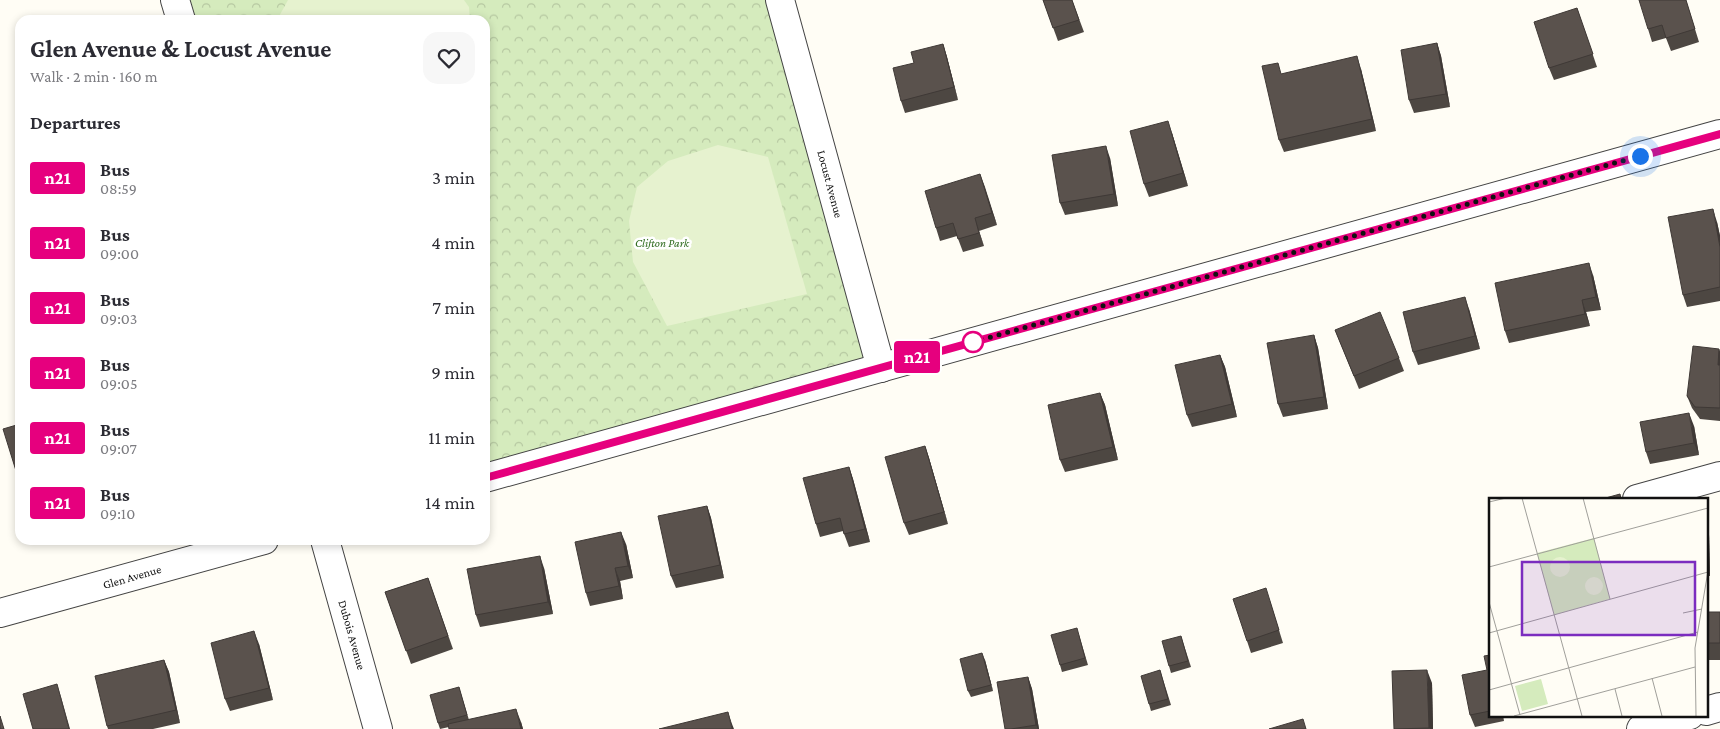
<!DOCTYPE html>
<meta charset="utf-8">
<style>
body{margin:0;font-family:"Crimson Pro",serif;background:#f7f7f7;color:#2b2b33;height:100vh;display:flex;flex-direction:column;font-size:19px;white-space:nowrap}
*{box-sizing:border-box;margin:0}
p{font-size:16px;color:#7c7c81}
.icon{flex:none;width:28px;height:28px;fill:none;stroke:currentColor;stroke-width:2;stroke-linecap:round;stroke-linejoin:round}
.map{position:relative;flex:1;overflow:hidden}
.drawer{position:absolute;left:15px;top:15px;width:475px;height:530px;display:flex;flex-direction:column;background:#fff;border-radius:15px;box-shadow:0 2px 8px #0003}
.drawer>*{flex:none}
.badge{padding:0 10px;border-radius:4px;font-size:18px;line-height:32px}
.you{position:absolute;width:25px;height:25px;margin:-12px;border:4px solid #fff;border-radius:50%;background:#1a73e8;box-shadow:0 0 0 8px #1a73e833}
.map>.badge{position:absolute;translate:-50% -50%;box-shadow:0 0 0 2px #fff}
h2{padding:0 15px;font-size:19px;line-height:45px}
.round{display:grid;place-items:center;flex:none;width:52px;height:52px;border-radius:15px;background:#f7f7f7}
.headline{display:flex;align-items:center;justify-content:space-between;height:85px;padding:0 15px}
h1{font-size:24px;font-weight:700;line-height:38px}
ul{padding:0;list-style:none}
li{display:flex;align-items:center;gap:15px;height:65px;padding:0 15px}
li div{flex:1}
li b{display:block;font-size:19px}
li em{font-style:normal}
li .badge{min-width:55px;font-weight:700;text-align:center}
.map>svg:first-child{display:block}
.park{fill:url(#park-crowns)}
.pitch{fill:#e6f2cf}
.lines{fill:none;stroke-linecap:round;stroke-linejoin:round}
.minor-casing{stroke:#444;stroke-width:30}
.minor{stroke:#fff;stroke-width:28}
.wall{fill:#4d4742}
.shaded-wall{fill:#3f3936}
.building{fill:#5a524d;stroke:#3f3936}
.line-casing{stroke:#fff;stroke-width:11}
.line{stroke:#e6007e;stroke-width:8}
.walk{stroke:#111;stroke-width:5;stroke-dasharray:0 9}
.stop-dot{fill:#fff;stroke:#e6007e;stroke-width:2.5}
.labels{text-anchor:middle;stroke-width:5;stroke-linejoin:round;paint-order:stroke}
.street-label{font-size:12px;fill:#111;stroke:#fff}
.park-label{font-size:12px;font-style:italic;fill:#2f6b1f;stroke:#fff}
.inset-road{fill:none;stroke:#a09f9a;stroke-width:1}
.view{fill:#7b2cbf;fill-opacity:0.15;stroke:#7b2cbf;stroke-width:2.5}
.inset-edge{fill:none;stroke:#111;stroke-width:2.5}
</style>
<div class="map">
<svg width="1720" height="729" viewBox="0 0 1720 729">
<defs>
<pattern id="park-crowns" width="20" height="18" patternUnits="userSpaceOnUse" patternTransform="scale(1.25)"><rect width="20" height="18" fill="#d5ebbd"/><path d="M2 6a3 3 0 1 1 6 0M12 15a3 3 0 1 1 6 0" fill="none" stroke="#b6c8a1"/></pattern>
</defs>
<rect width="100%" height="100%" fill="#fffdf5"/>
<polygon class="park" points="175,0 780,0 881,368 485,478 485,20 181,20"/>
<g class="pitch">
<polygon points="288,0 464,0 469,7 470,20 277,20"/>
<polygon points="718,145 768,157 807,294 667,326 633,262 629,221 637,187 668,161"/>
</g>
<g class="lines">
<defs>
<g id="minor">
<polyline points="175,0 181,20"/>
<polyline points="780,0 881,368"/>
<polyline points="485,478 1720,134"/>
<polyline points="1637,499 1720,476"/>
<polyline points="325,540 378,729"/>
<polyline points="0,613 264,540"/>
<polyline points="1706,711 1720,707"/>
<polyline points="1641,729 1690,715"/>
</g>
</defs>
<use href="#minor" class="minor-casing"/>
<use href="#minor" class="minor"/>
</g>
<g class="wall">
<polygon points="1043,0 1072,0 1084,32 1058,41"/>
<polygon points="1686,0 1699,42 1671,51 1666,38 1652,42 1648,29"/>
<polygon points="1577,8 1597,67 1554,80 1549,68"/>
<polygon points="1437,43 1441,56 1450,107 1414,113 1409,100"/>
<polygon points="943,44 947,57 958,100 905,113 901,101 914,63"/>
<polygon points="1361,69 1376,131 1284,152 1279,140 1282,74"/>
<polygon points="1172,133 1188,186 1149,197 1144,184"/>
<polygon points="1110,158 1118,206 1065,215 1060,203"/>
<polygon points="980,174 997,225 979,231 984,246 963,252 957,236 940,241 936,228"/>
<polygon points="1717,222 1720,236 1720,301 1687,307 1683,295"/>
<polygon points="1593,275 1601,310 1586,312 1590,326 1509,343 1505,331"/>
<polygon points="1469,309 1480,349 1418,365 1413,352"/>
<polygon points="1335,330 1399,358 1404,371 1359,389"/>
<polygon points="1314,335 1318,348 1328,409 1283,417 1278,404"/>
<polygon points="1719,349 1720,352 1720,421 1700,419 1692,408 1687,396"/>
<polygon points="1220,355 1225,367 1237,417 1192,427 1187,415"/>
<polygon points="1100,393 1105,405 1118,460 1065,472 1060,460"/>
<polygon points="20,424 20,482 17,474"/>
<polygon points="1694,426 1699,455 1650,464 1646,452"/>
<polygon points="925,446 929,458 948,524 909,535 904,523"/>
<polygon points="849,467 853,479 870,542 849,547 843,531 820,537 816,524"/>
<polygon points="707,506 711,518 724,578 676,588 671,576"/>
<polygon points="1706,527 1709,534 1710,576 1706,576"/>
<polygon points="626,544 633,578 620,581 623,599 590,606 586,593"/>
<polygon points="544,568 553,614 480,627 476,615"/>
<polygon points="428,578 453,649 411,664 385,592"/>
<polygon points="1270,601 1283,643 1251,653 1247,641"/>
<rect x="1706" y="612" width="14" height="48"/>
<polygon points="1079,635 1088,665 1062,672 1060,665"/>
<polygon points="1181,636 1191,667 1171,673 1169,666"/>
<polygon points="259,644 273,700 230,711 225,699"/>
<polygon points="1490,655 1490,715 1503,715 1504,721 1475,727 1470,715 1487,670"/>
<polygon points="164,660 169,672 180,723 153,729 108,729 107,726"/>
<polygon points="985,660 993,691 971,697 968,691"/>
<polygon points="1160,670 1171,705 1151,711 1149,704"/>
<polygon points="1028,677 1032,689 1039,729 1005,729"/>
<polygon points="1432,683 1433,729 1394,729"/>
<polygon points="459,687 469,720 521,722 523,729 449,729 449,727 440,729 438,723"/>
</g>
<g class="shaded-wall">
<polygon points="1437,43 1441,56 1450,107 1446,94"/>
<polygon points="943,44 947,57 958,100 954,87"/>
<polygon points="1357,56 1361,69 1376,131 1372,119"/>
<polygon points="1168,121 1172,133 1188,186 1183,173"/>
<polygon points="1106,146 1110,158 1118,206 1114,194"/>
<polygon points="980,174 985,187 997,225 992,213"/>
<polygon points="1713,209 1717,222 1720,236 1720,247"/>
<polygon points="975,218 979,231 984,246 979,233"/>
<polygon points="1589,263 1593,275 1601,310 1596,297"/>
<polygon points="1465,297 1469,309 1480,349 1475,336"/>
<polygon points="1582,300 1586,312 1590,326 1585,314"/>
<polygon points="1314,335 1318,348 1328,409 1324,397"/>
<polygon points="1719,349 1720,352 1720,372 1718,365"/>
<polygon points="1220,355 1225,367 1237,417 1232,404"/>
<polygon points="1100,393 1105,405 1118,460 1113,447"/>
<polygon points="1689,413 1694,426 1699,455 1694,443"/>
<polygon points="925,446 929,458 948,524 944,512"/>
<polygon points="849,467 853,479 870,542 865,529"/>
<polygon points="707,506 711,518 724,578 720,565"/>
<polygon points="1706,527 1709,534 1710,576 1706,565"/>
<polygon points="621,532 626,544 633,578 628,566"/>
<polygon points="540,556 544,568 553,614 548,602"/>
<polygon points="615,568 620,581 623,599 619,586"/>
<polygon points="254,631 259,644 273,700 269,688"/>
<polygon points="982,653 985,660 993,691 991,685"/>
<polygon points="164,660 169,672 180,723 176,710"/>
<polygon points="1427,670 1432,683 1433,729 1430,729 1429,728"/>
<polygon points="1028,677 1032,689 1039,729 1038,729 1036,725"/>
<polygon points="57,684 61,697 70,729 69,729"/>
<polygon points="516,709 521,722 523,729 521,729"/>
<polygon points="728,712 732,724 734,729 732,729"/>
</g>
<g class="building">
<polygon points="1043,0 1072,0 1079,20 1053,28"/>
<polygon points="1639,0 1686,0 1695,29 1666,38 1662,25 1648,29"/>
<polygon points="1577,8 1593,54 1549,68 1534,22"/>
<polygon points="94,17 94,20 84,20"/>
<polygon points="1437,43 1446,94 1409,100 1401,50"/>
<polygon points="943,44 954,87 901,101 893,68 914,63 911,52"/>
<polygon points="1357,56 1372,119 1279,140 1262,66 1278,63 1281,74"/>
<polygon points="1168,121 1183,173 1144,184 1130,131"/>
<polygon points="1106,146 1114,194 1060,203 1052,155"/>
<polygon points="980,174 992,213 975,218 979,233 958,239 953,223 936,228 925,191"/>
<polygon points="1713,209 1720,247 1720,287 1683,295 1668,217"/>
<polygon points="1589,263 1596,297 1582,300 1585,314 1505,331 1495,283"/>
<polygon points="1465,297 1475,336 1413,352 1403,312"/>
<polygon points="1380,312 1399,358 1354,376 1335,330"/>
<polygon points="1314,335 1324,397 1278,404 1267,343"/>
<polygon points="1693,346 1719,349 1718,365 1720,365 1720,408 1695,407 1687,396"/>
<polygon points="1220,355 1232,404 1187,415 1175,365"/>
<polygon points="1100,393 1113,447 1060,460 1048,405"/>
<polygon points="1689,413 1694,443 1646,452 1640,422"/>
<polygon points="20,424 20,473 17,474 3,429"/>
<polygon points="925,446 944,512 904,523 885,457"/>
<polygon points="849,467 865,529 844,534 840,518 816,524 803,478"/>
<polygon points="1620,494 1621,499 1602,499"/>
<polygon points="707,506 720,565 671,576 658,516"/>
<polygon points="621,532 628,566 615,568 619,586 586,593 575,542"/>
<polygon points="540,556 548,602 476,615 467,569"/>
<polygon points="428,578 448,636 406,651 385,592"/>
<polygon points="1266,588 1279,630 1247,641 1233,599"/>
<rect x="1706" y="612" width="14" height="31"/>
<polygon points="1077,628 1085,658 1060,665 1051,635"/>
<polygon points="254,631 269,688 225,699 211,643"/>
<polygon points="1181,636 1188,661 1169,666 1162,641"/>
<polygon points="982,653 991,685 968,691 960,659"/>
<polygon points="1490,655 1490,711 1470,715 1462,675 1487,670 1484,656"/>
<polygon points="164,660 176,710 107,726 95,676"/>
<polygon points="1160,670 1168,699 1149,704 1141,676"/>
<polygon points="1427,670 1429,728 1394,729 1392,671"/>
<polygon points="1028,677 1036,725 1011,729 1005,729 997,682"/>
<polygon points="57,684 69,729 33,729 23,694"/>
<polygon points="459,687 467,715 438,723 430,695"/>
<polygon points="516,709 521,729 449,729 448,724"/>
<polygon points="728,712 732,729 659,729"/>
<polygon points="0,716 4,729 0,729"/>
<polygon points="1303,719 1306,729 1269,729"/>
</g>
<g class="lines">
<defs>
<polyline id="line" points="485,478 1720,134"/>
</defs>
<use href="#line" class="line-casing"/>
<use href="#line" class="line"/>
<polyline class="walk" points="973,342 1640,156"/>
</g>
<circle class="stop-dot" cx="973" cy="342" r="10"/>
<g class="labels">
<g class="street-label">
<text transform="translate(830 184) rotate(75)" y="4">Locust Avenue</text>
<text transform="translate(132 577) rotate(-16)" y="4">Glen Avenue</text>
<text transform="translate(352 635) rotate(74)" y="4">Dubois Avenue</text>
</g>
<g class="park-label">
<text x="662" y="247">Clifton Park</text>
</g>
</g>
<g transform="translate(1489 498)">
<rect width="219" height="219" fill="#fffdf5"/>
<path d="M 105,40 L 121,101 L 65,117 L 48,55 ZM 52,181 L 59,206 L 33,213 L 26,188 Z" fill="#d5ebbd"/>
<path d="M61 69a10 10 0 1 1 20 0a10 10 0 1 1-20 0ZM96 88a9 9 0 1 1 18 0a9 9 0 1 1-18 0Z" fill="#e6f2cf"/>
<path class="inset-road" d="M 33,0 L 93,218M 94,0 L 121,101M 0,4 L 17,0M 0,69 L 219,10M 0,104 L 31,217M 194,115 L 213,111M 0,135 L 219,74M 163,180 L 173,218M 126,191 L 133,218M 0,192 L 209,134M 25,218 L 206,169M 207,218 L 206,150 L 219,73"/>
<path class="view" d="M 33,64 L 206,64 L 206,137 L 33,137 Z"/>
<rect width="219" height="219" class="inset-edge"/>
</g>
</svg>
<div class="you" style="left:1640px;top:156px"></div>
<b class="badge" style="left:917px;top:357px;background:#e6007e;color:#fff">n21</b>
<section class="drawer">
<div class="headline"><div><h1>Glen Avenue &amp; Locust Avenue</h1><p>Walk · 2 min · 160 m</p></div><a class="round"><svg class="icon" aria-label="heart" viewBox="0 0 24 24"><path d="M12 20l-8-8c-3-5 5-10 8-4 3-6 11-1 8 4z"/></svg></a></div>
<h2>Departures</h2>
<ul>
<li><span class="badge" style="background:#e6007e;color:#fff">n21</span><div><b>Bus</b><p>08:59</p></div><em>3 min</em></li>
<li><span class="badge" style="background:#e6007e;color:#fff">n21</span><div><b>Bus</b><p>09:00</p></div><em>4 min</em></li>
<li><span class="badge" style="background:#e6007e;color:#fff">n21</span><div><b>Bus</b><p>09:03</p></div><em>7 min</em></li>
<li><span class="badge" style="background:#e6007e;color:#fff">n21</span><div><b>Bus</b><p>09:05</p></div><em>9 min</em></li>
<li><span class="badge" style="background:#e6007e;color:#fff">n21</span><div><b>Bus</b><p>09:07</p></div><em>11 min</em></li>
<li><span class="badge" style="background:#e6007e;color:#fff">n21</span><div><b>Bus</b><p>09:10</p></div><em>14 min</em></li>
</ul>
</section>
</div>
